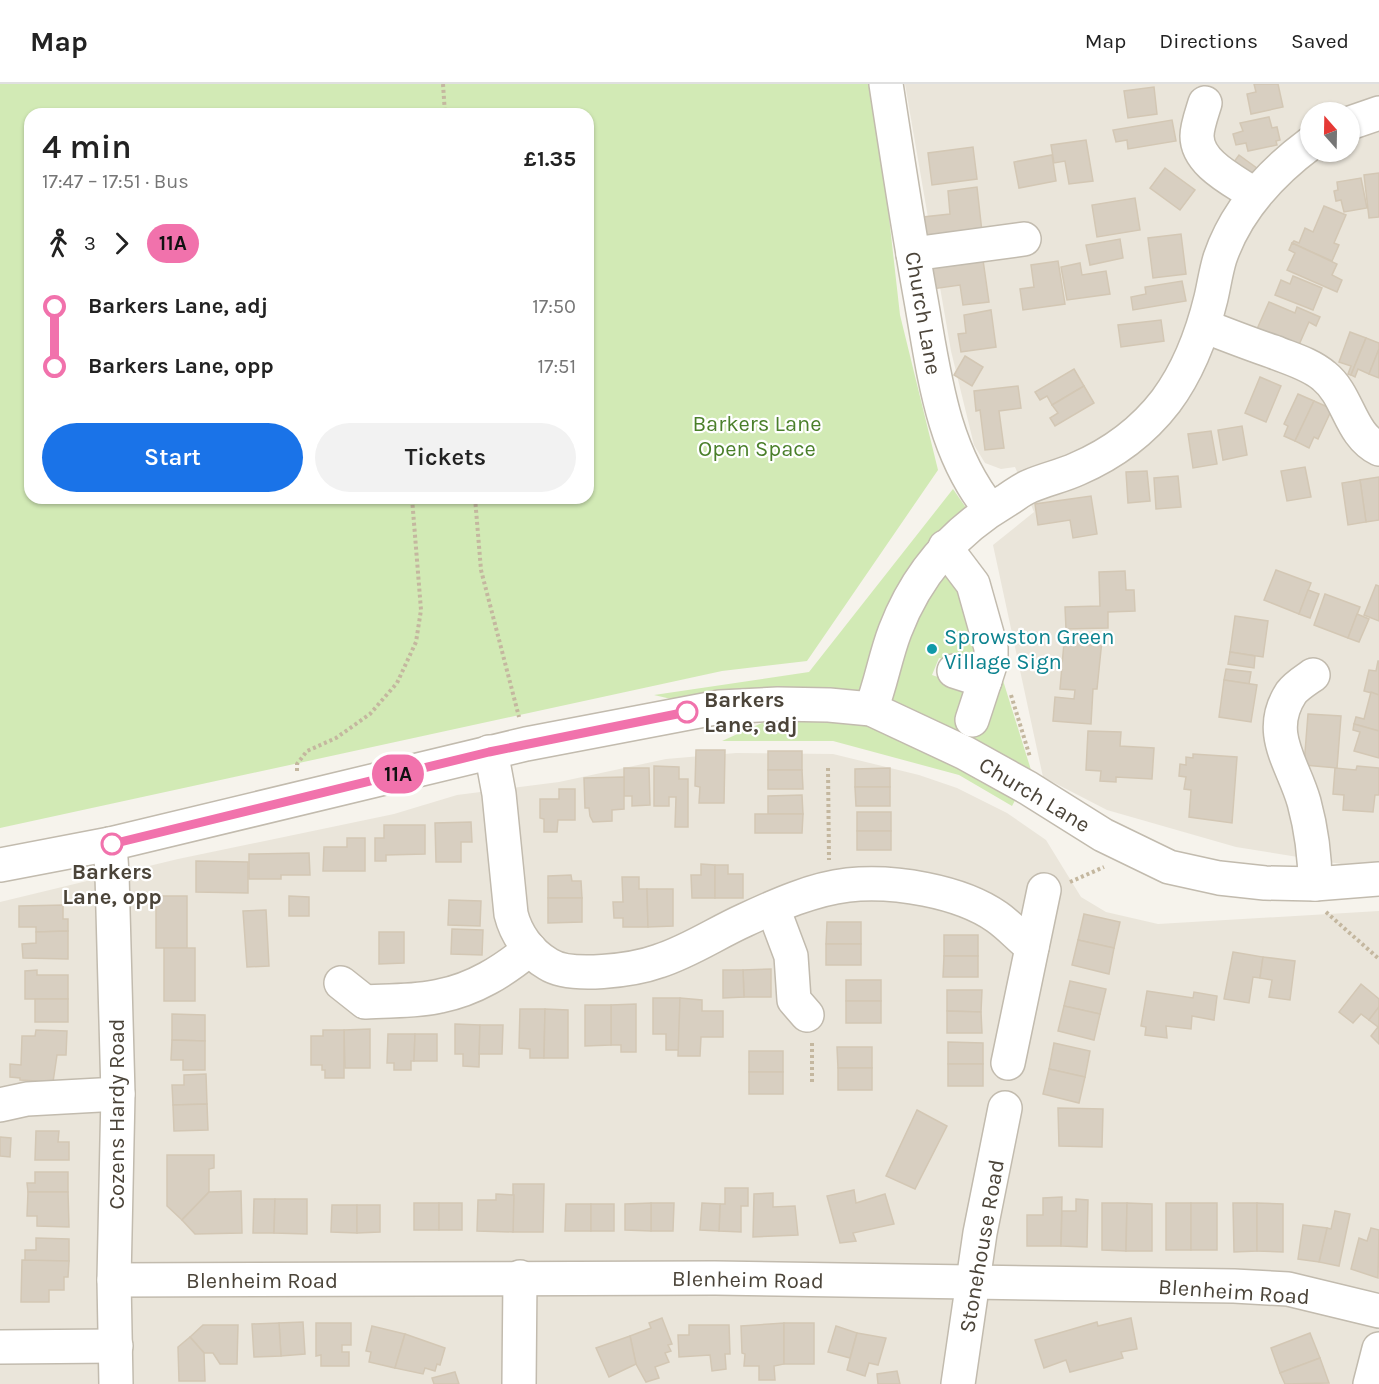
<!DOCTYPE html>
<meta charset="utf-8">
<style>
body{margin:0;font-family:Karla,sans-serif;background:#f2f2f2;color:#222;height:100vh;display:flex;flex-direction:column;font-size:22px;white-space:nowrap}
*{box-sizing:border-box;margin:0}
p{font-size:20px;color:#767676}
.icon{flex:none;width:33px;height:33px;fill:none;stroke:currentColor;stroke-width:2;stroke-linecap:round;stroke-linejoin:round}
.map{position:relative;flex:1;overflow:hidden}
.panel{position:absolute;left:24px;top:24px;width:570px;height:396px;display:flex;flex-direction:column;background:#fff;border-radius:18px;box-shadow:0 2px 4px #0004}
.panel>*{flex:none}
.badge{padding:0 12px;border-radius:20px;font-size:21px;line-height:39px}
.needle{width:39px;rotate:340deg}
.controls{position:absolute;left:1300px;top:18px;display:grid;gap:12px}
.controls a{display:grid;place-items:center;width:60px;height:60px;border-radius:50%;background:#fff;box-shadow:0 2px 4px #0004;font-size:30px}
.map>.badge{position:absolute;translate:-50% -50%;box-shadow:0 0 0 3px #fff}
.legs{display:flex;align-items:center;gap:9px;height:66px;padding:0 18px;font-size:20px}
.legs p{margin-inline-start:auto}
.head{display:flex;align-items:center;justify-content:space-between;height:102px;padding:0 18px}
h1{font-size:33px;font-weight:600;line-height:45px}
.primary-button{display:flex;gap:12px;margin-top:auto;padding:12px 18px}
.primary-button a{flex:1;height:69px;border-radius:36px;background:#1a73e8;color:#fff;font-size:24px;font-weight:600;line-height:69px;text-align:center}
.primary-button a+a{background:#f2f2f2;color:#222}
ul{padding:0 18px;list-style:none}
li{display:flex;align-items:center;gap:21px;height:60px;font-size:22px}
li i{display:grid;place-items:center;width:9px;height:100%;margin:0 8px;background:currentColor}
li i::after{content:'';width:15px;height:15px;margin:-8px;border:4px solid;border-radius:50%;background:#fff}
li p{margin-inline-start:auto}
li:first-child i{background:linear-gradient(#0000 50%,currentColor 0)}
li:last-child i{background:linear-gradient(currentColor 50%,#0000 0)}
header{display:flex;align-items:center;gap:36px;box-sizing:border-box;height:84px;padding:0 30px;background:#fff;border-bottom:2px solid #e0e0e0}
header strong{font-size:28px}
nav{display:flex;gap:33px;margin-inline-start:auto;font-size:21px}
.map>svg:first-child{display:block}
.residential{fill:#eae5da;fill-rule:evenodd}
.green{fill:#d2eab5;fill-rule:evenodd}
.building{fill:#d8cfc1;stroke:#d3c7b4;stroke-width:1.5}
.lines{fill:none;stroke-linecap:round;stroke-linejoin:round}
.minor-casing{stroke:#c2bbae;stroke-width:36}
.path{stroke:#c4b79f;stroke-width:4;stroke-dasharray:3 3;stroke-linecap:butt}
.minor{stroke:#fff;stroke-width:33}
.line-1-casing{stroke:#fff;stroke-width:14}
.line-1{stroke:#f172ac;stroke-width:9}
.culture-dot{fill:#0f9aa8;stroke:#fff;stroke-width:2}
.stop-1-dot{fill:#fff;stroke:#f172ac;stroke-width:3}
.labels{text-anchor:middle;stroke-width:4.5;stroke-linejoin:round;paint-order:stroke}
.street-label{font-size:22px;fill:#4b4439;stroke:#fff}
.park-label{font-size:22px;fill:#4a7f2a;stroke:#fff}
.culture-label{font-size:22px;fill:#0d838f;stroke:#fff;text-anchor:start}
.stop-label{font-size:22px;font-weight:bold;fill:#4b4439;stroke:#fff;text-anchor:start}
</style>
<header>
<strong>Map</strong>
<nav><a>Map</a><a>Directions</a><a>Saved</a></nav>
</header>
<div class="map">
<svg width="1379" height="1300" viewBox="0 0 1379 1300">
<rect width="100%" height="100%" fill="#f6f3ec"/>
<g class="residential">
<path d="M 905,0 L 1379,0 L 1379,778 L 1341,780 L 1236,763 L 1107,726 L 1043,693 L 993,461 L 1034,428 L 1015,383 L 1001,385 L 985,379 L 974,361 L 951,267 ZM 1311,28 L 1350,28 L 1350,68 L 1311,68 Z"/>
<polygon points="736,669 833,670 919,691 957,704 1007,729 1046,756 1081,813 1106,828 1158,840 1379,827 1379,1300 0,1300 0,818 178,775 394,730 457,711 559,698 666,675"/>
</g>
<g class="green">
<path d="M 0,0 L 874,0 L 900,231 L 938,386 L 807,577 L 722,587 L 0,744 ZM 30,30 L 588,30 L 588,414 L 30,414 Z"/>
<polygon points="953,405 969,428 963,505 981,563 975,581 939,574 932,591 970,604 1001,590 1031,686 1012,722 959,691 833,657 722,657 766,637 654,611 809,588"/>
</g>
<g class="building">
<polygon points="1254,0 1278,0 1283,23 1251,30 1247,10 1256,8"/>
<polygon points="1154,3 1157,30 1128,34 1124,7"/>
<polygon points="1269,33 1272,44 1277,43 1280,56 1276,57 1277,61 1248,67 1246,59 1236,61 1233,50 1243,47 1240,39"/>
<polygon points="1172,36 1176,57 1128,65 1127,56 1116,58 1113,46"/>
<polygon points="1086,56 1093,97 1069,100 1065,77 1054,79 1051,61"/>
<polygon points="973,63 977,95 932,101 928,69"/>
<polygon points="1052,71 1056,97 1019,104 1014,78"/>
<polygon points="1239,71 1258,85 1250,95 1231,82"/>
<polygon points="1165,84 1195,106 1180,126 1150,104"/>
<polygon points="1379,89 1379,133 1369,134 1364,91"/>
<polygon points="1361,94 1367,124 1344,128 1341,116 1336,117 1334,107 1338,106 1337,98"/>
<polygon points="977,103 982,148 925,154 923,133 950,130 948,107"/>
<polygon points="1135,114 1140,146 1097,153 1092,121"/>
<polygon points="1324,122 1346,131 1334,159 1339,161 1332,177 1292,159 1294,157 1299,159 1305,144 1313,148"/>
<polygon points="1181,150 1186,190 1153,194 1148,154"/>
<polygon points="1120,155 1123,174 1090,181 1086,161"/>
<polygon points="1292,159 1337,180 1332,191 1342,196 1337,208 1287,186 1295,169 1289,166"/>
<polygon points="983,176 989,218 963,221 960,201 932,205 929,183"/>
<polygon points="1058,177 1065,220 1023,226 1020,205 1034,203 1031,181"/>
<polygon points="1080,179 1082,191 1106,187 1110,210 1067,216 1061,183"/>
<polygon points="1293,192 1322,204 1313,226 1275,211 1281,196 1290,200"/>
<polygon points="1182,197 1186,217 1133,226 1131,213 1146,210 1145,203"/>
<polygon points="1269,218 1295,229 1297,223 1320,233 1316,242 1309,238 1298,263 1257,245"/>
<polygon points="991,226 996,263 961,268 958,250 966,249 964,231"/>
<polygon points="1161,236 1164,257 1121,263 1118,241"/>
<polygon points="1350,248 1366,254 1351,291 1348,290 1351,282 1339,278"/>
<polygon points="1366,254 1379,259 1379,265 1369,290 1358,285 1355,293 1351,291"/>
<polygon points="1379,265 1379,294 1369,290"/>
<polygon points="965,272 983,283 972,302 954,291"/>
<polygon points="1074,285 1084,302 1052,321 1047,312 1040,316 1035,308"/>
<polygon points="1260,293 1281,302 1266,338 1245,329"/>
<polygon points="1018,302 1021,324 999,327 1004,364 985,366 980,326 976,327 974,307"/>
<polygon points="1084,302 1094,319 1055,342 1050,334 1058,329 1052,321"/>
<polygon points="1298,310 1314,317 1295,357 1284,352 1288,342 1284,340"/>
<polygon points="1314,317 1332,325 1318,355 1314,353 1309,364 1295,357"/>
<polygon points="1242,342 1247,371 1223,376 1218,346"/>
<polygon points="1211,347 1217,380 1193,384 1188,350"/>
<polygon points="1305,383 1311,413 1287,417 1281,387"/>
<polygon points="1147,387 1150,417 1128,419 1126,388"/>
<polygon points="1178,392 1181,423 1156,425 1154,394"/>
<polygon points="1379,393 1379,436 1366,438 1360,396"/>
<polygon points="1360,396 1366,438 1348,441 1342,399"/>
<polygon points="1091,412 1097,450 1073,454 1070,436 1038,441 1035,420"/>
<polygon points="1276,486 1311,499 1299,530 1264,516"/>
<polygon points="1125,487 1126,506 1134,506 1135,527 1108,528 1108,544 1066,545 1065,523 1100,522 1099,488"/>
<polygon points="1376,501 1379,502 1379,537 1364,531"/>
<polygon points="1308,506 1319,510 1310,534 1299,530"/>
<polygon points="1325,510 1360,523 1348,554 1314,541"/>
<polygon points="1357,530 1369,535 1359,558 1348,554"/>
<polygon points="1235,532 1268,537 1263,573 1230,568"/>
<polygon points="1065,547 1087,549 1087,555 1102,556 1097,605 1093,605 1091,640 1053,637 1055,613 1074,615 1075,606 1060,605"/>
<polygon points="1230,568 1255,572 1254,584 1228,580"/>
<polygon points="1378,577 1379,577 1379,611 1364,607 1369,586 1376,587"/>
<polygon points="1226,585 1251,588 1249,600 1224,596"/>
<polygon points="1224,596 1257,601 1251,638 1219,633"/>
<polygon points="1371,608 1379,611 1379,647 1354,640 1356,633 1364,635"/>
<polygon points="1308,630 1341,632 1337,684 1304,681"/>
<polygon points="1354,640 1379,647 1379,674 1354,667 1360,648 1353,646"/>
<polygon points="1088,647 1121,648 1120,662 1154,664 1152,695 1116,693 1116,698 1100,697 1101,687 1086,686"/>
<polygon points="696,666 725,666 724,719 699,719 700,703 695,702"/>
<rect x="768" y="667" width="34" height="19"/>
<polygon points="1193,670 1237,673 1232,739 1189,733 1191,706 1184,705 1186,693 1179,692 1180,680 1186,681 1186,673 1193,674"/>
<polygon points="654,682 679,683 679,695 688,695 688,743 675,743 676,713 669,713 669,722 654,722"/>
<polygon points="1357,682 1379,684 1379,711 1375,711 1373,728 1343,726 1344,711 1333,710 1335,684 1356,686"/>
<polygon points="624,684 649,684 650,721 632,722 632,712 624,712"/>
<polygon points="890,684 890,703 855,703 855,685"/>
<polygon points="768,686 802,686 803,705 768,705"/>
<polygon points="624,693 624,725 612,726 612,737 593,738 590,732 589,724 585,724 584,694"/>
<polygon points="855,703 890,703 890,722 856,722"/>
<polygon points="559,705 575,705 575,736 558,736 557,748 544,748 544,735 540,734 540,715 559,715"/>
<polygon points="802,711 803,730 768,730 768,712"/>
<rect x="857" y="728" width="34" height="19"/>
<polygon points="755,730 803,730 802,749 755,749"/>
<polygon points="471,738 472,758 461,758 461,778 436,778 435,739"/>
<polygon points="384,741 425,741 425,770 386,771 386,777 375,777 375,754 384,754"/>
<rect x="857" y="747" width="34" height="19"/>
<polygon points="347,754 365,754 365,787 323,787 324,763 347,763"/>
<polygon points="309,769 310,791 281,791 281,795 249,795 249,770"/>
<polygon points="196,777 248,778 248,809 196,808"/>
<polygon points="701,780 715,781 715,814 692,814 691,791 701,791"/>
<polygon points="715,781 728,781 728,790 743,790 743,814 715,814"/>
<polygon points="571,791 572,797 581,797 582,814 548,814 548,792"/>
<polygon points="622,793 639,793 639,805 647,805 648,843 623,843 623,834 614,834 613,818 623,818"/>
<polygon points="647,805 673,805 673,842 648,843"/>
<rect x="156" y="812" width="31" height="52"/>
<polygon points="289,812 309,813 309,832 289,832"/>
<polygon points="548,814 582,814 582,838 548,839"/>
<polygon points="449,816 481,817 480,842 448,841"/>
<polygon points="63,821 63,835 68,835 68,847 36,848 36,843 19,843 19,822"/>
<polygon points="266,826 269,882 247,883 243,827"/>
<polygon points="1084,830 1120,838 1114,864 1078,856"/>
<polygon points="827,838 861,838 861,860 826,860"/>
<polygon points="452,845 483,846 482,871 451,870"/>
<polygon points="68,847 68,875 23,874 22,860 36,859 36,848"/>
<polygon points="379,848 404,848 404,879 379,880"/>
<rect x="944" y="851" width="34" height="21"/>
<polygon points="1078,856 1114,864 1109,890 1072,881"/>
<rect x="826" y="860" width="35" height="21"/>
<rect x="164" y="864" width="31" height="53"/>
<polygon points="1233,868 1263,873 1260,894 1253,893 1249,919 1224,915"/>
<polygon points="944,872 978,872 978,893 943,893"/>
<polygon points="1263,873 1295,877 1290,916 1269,913 1272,896 1260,894"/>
<polygon points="771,885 771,913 744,913 743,886"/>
<polygon points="37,886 37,891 68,891 68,915 25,915 25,887"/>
<polygon points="723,886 743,886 744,913 723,914"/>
<rect x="846" y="896" width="35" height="21"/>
<polygon points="1070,897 1106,905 1100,930 1064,922"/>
<polygon points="1361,900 1379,915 1379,923 1369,936 1361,930 1353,939 1339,928"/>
<polygon points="947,906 982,906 981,928 947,927"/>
<polygon points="1147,907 1193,914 1194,908 1217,912 1214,936 1192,932 1191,945 1166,942 1167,954 1145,951 1146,943 1141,942"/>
<polygon points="653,914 680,914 679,966 666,966 666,950 653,950"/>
<polygon points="680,914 702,916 702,927 723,927 723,953 701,953 700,972 678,972"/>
<rect x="35" y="915" width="33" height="23"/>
<rect x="846" y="917" width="35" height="22"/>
<polygon points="636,920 636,968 621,968 621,961 611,961 611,921"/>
<polygon points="585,921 611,921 611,961 585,962"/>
<polygon points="1064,922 1100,930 1094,956 1058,947"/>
<polygon points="1379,923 1379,960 1371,952 1378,943 1369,936"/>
<polygon points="520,925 545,925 544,974 530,974 530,965 519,964"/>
<polygon points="545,925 568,926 568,974 544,974"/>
<polygon points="947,927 981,928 982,949 947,949"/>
<polygon points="172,930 205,931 205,957 172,956"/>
<polygon points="455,940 480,941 479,983 463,982 463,970 455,970"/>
<polygon points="480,941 503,941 502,970 479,970"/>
<polygon points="370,945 370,984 345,984 344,946"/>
<polygon points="36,946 67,947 66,971 57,971 53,998 20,996 20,994 10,993 10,980 21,981 22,952 35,952"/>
<polygon points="323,946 344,946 344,994 325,994 325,986 322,986 322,981 311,981 311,952 323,952"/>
<polygon points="388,950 415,950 414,977 411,977 411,986 394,986 394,979 387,979"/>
<polygon points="415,950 437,950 437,977 414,977"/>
<polygon points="172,956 205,957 205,986 183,986 183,976 171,976"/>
<polygon points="948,958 983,959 983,980 948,980"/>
<polygon points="1054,959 1090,967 1085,993 1049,985"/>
<polygon points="837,963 872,963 872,984 838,984"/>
<rect x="749" y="967" width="34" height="21"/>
<rect x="948" y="980" width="35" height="22"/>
<rect x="838" y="984" width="34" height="22"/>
<polygon points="1049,985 1085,993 1079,1019 1043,1010"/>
<rect x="749" y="988" width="34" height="22"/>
<polygon points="206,990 207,1020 173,1021 172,1001 184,1001 184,991"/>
<polygon points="207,1020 208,1046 174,1047 173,1021"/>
<polygon points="1058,1024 1103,1025 1102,1063 1059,1062"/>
<polygon points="917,1026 947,1042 915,1105 886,1092"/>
<polygon points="36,1047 59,1047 58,1058 69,1058 69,1076 35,1076"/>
<polygon points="0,1053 11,1054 10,1073 0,1072"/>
<polygon points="167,1071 214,1071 214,1084 209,1085 209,1108 182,1136 167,1122"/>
<polygon points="35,1088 68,1088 68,1108 28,1108 27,1099 35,1099"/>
<polygon points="513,1100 544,1100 543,1148 513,1148"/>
<polygon points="725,1104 748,1104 748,1122 741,1122 741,1148 719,1147 720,1120 725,1120"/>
<polygon points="854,1106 856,1119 885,1110 894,1140 853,1149 856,1157 840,1159 827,1112"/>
<polygon points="241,1107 242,1149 195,1150 182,1136 209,1108"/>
<polygon points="28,1108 68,1108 69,1143 37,1142 37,1132 27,1132"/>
<polygon points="773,1109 773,1123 795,1122 798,1151 753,1153 754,1110"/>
<polygon points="496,1110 514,1111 513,1148 477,1147 478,1116 496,1116"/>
<polygon points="1062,1113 1061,1162 1027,1162 1027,1131 1043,1131 1043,1114"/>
<polygon points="254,1115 275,1115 274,1149 253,1149"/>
<polygon points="275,1115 307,1115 307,1150 274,1149"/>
<polygon points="1076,1115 1088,1116 1087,1163 1061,1162 1062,1127 1076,1127"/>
<rect x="414" y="1119" width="25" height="27"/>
<rect x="439" y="1119" width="23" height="27"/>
<polygon points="651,1119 674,1119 673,1147 651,1147"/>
<polygon points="651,1119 651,1147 625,1146 625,1120"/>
<polygon points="702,1119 720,1120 719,1147 700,1146"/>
<polygon points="1102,1119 1127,1119 1126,1167 1102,1166"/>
<polygon points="1127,1119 1152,1120 1152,1167 1126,1167"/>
<rect x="1166" y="1119" width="25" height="47"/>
<rect x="1191" y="1119" width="26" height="47"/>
<polygon points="1233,1119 1257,1119 1257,1167 1234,1168"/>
<polygon points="1257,1119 1283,1120 1283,1168 1257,1167"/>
<polygon points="566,1120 591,1120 591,1147 565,1147"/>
<rect x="591" y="1120" width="23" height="27"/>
<polygon points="332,1121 357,1121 357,1149 331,1148"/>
<polygon points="357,1121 380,1121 380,1148 357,1149"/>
<polygon points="1335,1127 1350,1130 1339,1182 1319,1178 1327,1144 1331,1145"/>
<polygon points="1303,1141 1327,1144 1319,1178 1298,1175"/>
<polygon points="1371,1144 1379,1146 1378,1194 1351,1185 1359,1154 1367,1157"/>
<polygon points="36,1154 69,1155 69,1177 25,1177 25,1166 36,1166"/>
<polygon points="22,1176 69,1177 68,1193 64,1193 64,1206 49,1206 49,1218 21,1218"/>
<polygon points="662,1234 672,1260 668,1261 671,1267 665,1269 669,1278 655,1283 659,1294 646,1298 636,1280 630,1252 651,1244 649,1239"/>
<polygon points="1131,1234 1137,1265 1121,1268 1123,1274 1070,1288 1066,1276 1044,1284 1035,1256 1097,1238 1098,1242"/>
<polygon points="303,1238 305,1270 281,1272 279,1239"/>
<polygon points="279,1239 281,1272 254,1273 252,1240"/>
<polygon points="316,1239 351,1239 351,1261 342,1261 342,1268 349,1268 349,1282 321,1282 321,1271 316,1272"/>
<polygon points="784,1239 784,1280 774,1282 775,1296 759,1296 759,1282 744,1282 745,1270 742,1269 741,1242"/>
<rect x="784" y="1239" width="30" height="41"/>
<polygon points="203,1241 238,1241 237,1280 220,1280 213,1269 204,1269 190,1253"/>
<polygon points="689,1241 729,1241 730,1270 725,1270 726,1285 712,1287 710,1271 679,1273 678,1251 689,1251"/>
<polygon points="372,1242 405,1250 395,1284 369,1278 371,1268 366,1267"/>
<polygon points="836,1242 857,1249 850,1274 828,1268"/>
<polygon points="857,1249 886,1254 878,1281 869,1279 865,1292 847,1286"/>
<polygon points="1310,1249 1320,1274 1280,1289 1271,1264"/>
<polygon points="405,1250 445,1264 440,1281 437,1280 435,1287 425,1284 423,1290 395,1284"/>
<polygon points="630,1252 636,1280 609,1293 596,1264"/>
<polygon points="190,1253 204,1269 205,1297 179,1297 178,1263"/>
<polygon points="1320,1274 1329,1299 1285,1300 1280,1289"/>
<polygon points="897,1287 900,1300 878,1300 877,1290"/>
<polygon points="455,1288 459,1300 434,1300 432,1294"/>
</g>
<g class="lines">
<defs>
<g id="minor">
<path d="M 886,0 C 897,72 908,144 921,216 C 934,289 942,366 990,425"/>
<path d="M 1205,19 C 1202,29 1197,42 1197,52 C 1197,80 1235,97 1255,111"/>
<polyline points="1350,39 1379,29"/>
<polyline points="913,170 1024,155"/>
<path d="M 1204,242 C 1227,251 1250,260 1274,268 C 1291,275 1310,280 1324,292 C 1349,312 1349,350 1379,365"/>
<polyline points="945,463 973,500 991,564 991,578 972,636"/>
<polyline points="954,587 985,597"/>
<path d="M 1313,591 C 1306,596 1296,602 1291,609 C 1265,649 1293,679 1304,718 C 1311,744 1315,772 1315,800"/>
<path d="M 871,625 C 881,600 885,573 895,547 C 917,489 954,447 1007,416 C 1015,411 1022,405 1030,402 C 1046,395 1062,392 1077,385 C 1112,370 1143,347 1166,317 C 1189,286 1202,251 1211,214 C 1214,201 1216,187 1220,174 C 1236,127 1272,88 1311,59"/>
<path d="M 489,668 L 494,683 L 499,710 L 511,830 C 516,850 529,869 548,880 C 571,895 634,886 659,877 C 690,867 716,849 745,836 C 777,821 813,805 848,801 C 893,796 960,807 997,833 C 1010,842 1020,854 1032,863"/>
<polyline points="110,760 112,790 118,1010 114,1196 116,1300"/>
<polyline points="0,781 110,760 526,660 720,623 778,620 829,621 871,625 965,669 1028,704 1103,751 1169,783 1219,794 1265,799 1315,800 1379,795"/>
<polyline points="773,824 791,872 794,916 807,931"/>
<path d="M 341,899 L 365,918 C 389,916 416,918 440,912 C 475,905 503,887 530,865"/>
<polyline points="1008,979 1044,806"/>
<polyline points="0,1021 27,1015 118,1010"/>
<polyline points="114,1196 715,1194 1234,1202 1288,1205 1379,1227"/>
<polyline points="0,1263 116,1262"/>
<polyline points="519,1300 520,1193"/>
<polyline points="958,1300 980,1149 1005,1024"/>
<polyline points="1370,1300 1379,1265"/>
</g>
</defs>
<use href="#minor" class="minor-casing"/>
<g class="path">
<polyline points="443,0 445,30"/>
<polyline points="475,414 481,486 519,633"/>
<polyline points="1011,611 1030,673"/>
<polyline points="828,684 829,776"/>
<polyline points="297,687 297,680 307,667 336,654 370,630 397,599 416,558 421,526 412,414"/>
<polyline points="1070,798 1104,783"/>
<polyline points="1326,828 1379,875"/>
<polyline points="812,998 812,958"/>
</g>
<use href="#minor" class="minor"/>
</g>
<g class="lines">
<defs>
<polyline id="line-1" points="112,760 489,668 687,628"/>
</defs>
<use href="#line-1" class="line-1-casing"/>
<use href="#line-1" class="line-1"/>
</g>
<circle class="culture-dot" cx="932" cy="565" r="6"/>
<g class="stop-1-dot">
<circle cx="687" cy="628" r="10"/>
<circle cx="112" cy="760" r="10"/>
</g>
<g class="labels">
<g class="street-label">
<text transform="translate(924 229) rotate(80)" y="8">Church Lane</text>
<text transform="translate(1035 710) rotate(31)" y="8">Church Lane</text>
<text transform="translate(116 1030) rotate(-90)" y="8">Cozens Hardy Road</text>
<text transform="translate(981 1162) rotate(-80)" y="8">Stonehouse Road</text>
<text transform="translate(748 1195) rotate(1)" y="8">Blenheim Road</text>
<text x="262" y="1204">Blenheim Road</text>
<text transform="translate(1234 1207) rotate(4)" y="8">Blenheim Road</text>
</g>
<g class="park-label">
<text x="757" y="347">Barkers Lane<tspan x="757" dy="25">Open Space</tspan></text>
</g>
<g class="culture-label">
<text x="944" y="560">Sprowston Green<tspan x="944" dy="25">Village Sign</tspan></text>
</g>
<g class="stop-label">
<text x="704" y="623">Barkers<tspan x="704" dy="25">Lane, adj</tspan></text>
<text x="112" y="795" text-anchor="middle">Barkers<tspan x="112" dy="25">Lane, opp</tspan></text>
</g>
</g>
</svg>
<div class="controls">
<a><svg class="needle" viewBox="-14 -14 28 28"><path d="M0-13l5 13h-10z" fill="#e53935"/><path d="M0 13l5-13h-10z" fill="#767676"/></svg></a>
</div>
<b class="badge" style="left:398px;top:690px;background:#f172ac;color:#111">11A</b>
<section class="panel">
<div class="head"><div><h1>4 min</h1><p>17:47 – 17:51 · Bus</p></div><b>£1.35</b></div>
<div class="legs"><svg class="icon" aria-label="walk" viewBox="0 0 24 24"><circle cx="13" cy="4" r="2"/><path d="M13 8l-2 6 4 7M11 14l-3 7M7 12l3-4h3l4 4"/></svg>3<svg class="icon" aria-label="forward" viewBox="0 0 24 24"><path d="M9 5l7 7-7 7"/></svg><b class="badge" style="background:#f172ac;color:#111">11A</b></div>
<ul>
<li><i style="color:#f172ac"></i><b>Barkers Lane, adj</b><p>17:50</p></li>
<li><i style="color:#f172ac"></i><b>Barkers Lane, opp</b><p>17:51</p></li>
</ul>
<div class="primary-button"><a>Start</a><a>Tickets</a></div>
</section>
</div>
